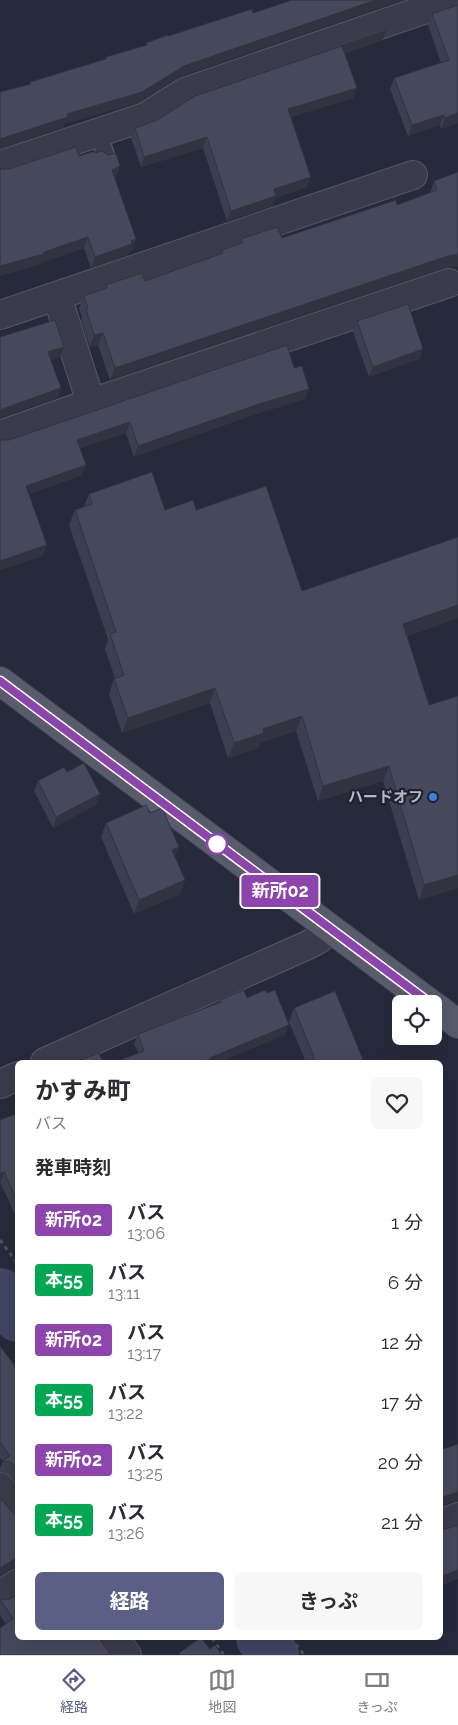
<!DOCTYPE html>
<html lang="ja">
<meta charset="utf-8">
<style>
body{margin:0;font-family:Raleway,"Noto Sans JP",sans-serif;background:#f7f7f7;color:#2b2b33;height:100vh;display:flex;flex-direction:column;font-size:19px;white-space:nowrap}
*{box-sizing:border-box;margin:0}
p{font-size:16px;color:#7c7c81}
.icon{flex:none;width:28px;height:28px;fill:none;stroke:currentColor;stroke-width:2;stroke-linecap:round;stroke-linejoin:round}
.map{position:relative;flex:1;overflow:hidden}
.drawer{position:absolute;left:15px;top:1060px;width:428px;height:580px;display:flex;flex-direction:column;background:#fff;border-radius:8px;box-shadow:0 5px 20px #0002}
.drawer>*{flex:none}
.badge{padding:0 10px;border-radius:4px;font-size:18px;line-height:32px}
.controls{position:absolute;left:392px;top:995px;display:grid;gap:10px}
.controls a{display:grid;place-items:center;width:50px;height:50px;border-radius:8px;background:#fff;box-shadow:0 5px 20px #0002;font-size:25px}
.map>.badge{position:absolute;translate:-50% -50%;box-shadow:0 0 0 2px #fff}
h2{padding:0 20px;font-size:19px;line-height:45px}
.round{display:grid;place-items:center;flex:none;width:52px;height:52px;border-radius:8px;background:#f7f7f7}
.overview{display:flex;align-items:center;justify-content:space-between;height:85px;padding:0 20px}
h1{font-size:24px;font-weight:700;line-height:38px}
.primary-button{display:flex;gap:10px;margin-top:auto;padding:10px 20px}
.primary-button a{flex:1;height:58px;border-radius:8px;background:#5b5f86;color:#fff;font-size:20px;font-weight:700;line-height:58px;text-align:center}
.primary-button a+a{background:#f7f7f7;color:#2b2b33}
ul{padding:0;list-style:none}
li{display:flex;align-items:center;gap:15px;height:60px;padding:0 20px}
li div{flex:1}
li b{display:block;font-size:19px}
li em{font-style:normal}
li .badge{min-width:55px;font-weight:700;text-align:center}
.menu{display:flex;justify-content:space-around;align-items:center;height:70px;border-top:1px solid #e1e1e2;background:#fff;font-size:14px;color:#7c7c81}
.menu a{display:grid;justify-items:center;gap:2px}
.menu .on{color:#5b5f86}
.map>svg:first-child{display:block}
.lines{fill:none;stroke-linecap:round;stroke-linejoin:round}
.river{stroke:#404564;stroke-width:50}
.lane-casing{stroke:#555766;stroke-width:19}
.street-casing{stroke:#555766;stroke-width:30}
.primary-casing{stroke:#434554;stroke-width:30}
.path{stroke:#48535b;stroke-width:3;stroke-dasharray:4 4;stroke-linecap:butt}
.lane{stroke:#3a3c4b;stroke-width:16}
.street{stroke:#3a3c4b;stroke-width:28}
.primary{stroke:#585b6b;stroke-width:28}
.wall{fill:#3c3f4f}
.shaded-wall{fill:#313340}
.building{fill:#46495c;stroke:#313340}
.line-casing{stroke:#fff;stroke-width:11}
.line{stroke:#8e44ad;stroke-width:8}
.shop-dot{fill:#3f7fe0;stroke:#1f2130;stroke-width:2}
.stop-dot{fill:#fff;stroke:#8e44ad;stroke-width:2.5}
.labels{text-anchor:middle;stroke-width:4.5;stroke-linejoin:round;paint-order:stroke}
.poi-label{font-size:15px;font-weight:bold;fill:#b6b8c6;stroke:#1f2130;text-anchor:end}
</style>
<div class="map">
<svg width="458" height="1655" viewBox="0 0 458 1655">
<rect width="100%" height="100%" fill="#272a3b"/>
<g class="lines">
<g class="river">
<polyline points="0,1293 18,1317"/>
<polyline points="261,1638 274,1655"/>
</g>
<defs>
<polyline id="lane" points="98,132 106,156"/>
<g id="street">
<polyline points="0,165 145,117 185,92 452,0"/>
<polyline points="57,296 91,403"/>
<polyline points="0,315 413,175"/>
<polyline points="0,435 91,403 449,283"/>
<polyline points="45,1062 308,945 319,939 329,928"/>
<polyline points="0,1084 18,1076"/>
<polyline points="0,1487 18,1510"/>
<polyline points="440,1524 458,1517"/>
<polyline points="0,1595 18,1583"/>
<polyline points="114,1638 127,1655"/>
</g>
<g id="primary">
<polyline points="0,681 431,1004"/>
<polyline points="434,1006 458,1024"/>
</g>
</defs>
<use href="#lane" class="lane-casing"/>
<use href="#street" class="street-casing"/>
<use href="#primary" class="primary-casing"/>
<g class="path">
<polyline points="0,1240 18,1264"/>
<polyline points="212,1638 224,1655"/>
<polyline points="291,1638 304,1655"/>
</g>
<use href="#lane" class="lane"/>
<use href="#street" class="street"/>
<use href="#primary" class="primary"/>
</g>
<g class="wall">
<polygon points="458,5 458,123 441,129 440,125 408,136 390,89 394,78 441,63 428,25 432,14"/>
<polygon points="382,41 345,54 357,88 353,98 291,117 307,187 275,198 272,206 227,221 203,148 141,167 131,138 135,128"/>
<polygon points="95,153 120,166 116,177 115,178 136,239 132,250 129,251 128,255 91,268 84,248 41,263 40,265 1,169 9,169"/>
<polygon points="458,172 458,266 444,268 110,380 98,345 90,347 81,321 82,318 79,308 84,296 104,289 106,285 145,281 221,254 222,250 240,244 241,239 282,238 397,205 430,193 434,181"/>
<polygon points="357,321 423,349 419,359 369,377 353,332"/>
<polygon points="287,345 305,399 259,413 134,457 126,433 80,448 86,465 82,475 29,494 43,556 0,570 0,440 9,440"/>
<polygon points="89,494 165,510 196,510 302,591 458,537 458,618 407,636 429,705 458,696 458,888 419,900 383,781 318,801 296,731 260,743 259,748 228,758 210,703 122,733 109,694 114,679 115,678 105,649 108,639 69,525 75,510 84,506"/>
<polygon points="67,772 96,805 53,828 34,791 38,781"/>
<polygon points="150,813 179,847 175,856 185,880 180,894 134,914 101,837 106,823"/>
<polygon points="247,998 285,1035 138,1053 134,1044 138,1034 219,1002 220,1000"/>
<polygon points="294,1008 364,1062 306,1062 289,1022"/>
<polygon points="18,1113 18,1221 0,1182"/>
<polygon points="0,1346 18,1370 18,1484 12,1477 6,1473 0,1472 0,1468 3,1461 0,1458"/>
<polygon points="12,1598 18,1638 6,1624 0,1615 0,1599 5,1600"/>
</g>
<g class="shaded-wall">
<polygon points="376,0 404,0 180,77 138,103 65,124 64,127 0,149 0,139 67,114 184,66"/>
<polygon points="386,31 382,41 339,56 342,46"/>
<polygon points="357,88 353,98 285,119 288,109"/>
<polygon points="458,113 458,123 441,129 445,118"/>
<polygon points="444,115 440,125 408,136 412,125"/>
<polygon points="207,137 203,148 141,167 144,157"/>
<polygon points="120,166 116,177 108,181 112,170"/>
<polygon points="311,177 307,187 275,198 272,206 227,221 231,211 274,189"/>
<polygon points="88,237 84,248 41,263 40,265 0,276 0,266"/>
<polygon points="136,239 132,250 129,251 128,255 91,268 95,257"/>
<polygon points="458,254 458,266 444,268 110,380 115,368 448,256"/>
<polygon points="103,333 98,345 90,347 94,335"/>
<polygon points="64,347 60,357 45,362 48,352"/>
<polygon points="423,349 419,359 369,377 373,367"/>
<polygon points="61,388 58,398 0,418 0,410"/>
<polygon points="309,389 305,399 259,413 134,457 138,446 262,403"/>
<polygon points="130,422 126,433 73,451 77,440"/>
<polygon points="86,465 82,475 22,496 26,486"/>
<polygon points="47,545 43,556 0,570 0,561"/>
<polygon points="458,605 458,618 397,639 403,624"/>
<polygon points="215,688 210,703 122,733 128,718"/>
<polygon points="302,716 296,731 260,743 259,748 228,758 234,743 263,729"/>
<polygon points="389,766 383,781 318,801 323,786"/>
<polygon points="100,794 96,805 53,828 56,817"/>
<polygon points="179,847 173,861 172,850"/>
<polygon points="458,875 458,888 419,900 424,885"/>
<polygon points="185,880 180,894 134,914 139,900"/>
<polygon points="289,1025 285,1035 220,1062 202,1062 210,1058"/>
<polygon points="4,1172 0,1182 0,1174"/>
<polygon points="458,1492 458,1502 453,1502 440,1507 440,1498"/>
<polygon points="18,1558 18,1565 17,1568 9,1570 0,1576 0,1568 13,1560"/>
<polygon points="458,1570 458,1579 440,1586 440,1577"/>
</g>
<g class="building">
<polygon points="292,0 376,0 184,66 142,92 67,114 68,117 0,139 0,92 31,84 30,82 106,59 106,57 147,45 146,43 168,35 168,36 252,9 253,13"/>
<polygon points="458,5 458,113 445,118 444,115 412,125 394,78 449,60 432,14"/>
<polygon points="386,31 342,46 357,88 288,109 311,177 274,189 276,196 231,211 207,137 144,157 135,128 157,120 195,96"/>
<polygon points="76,147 79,156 95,151 95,153 102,151 108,155 116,153 120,166 112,170 136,239 131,241 132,244 95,257 88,237 44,252 44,254 0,266 0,169 9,169"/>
<polygon points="458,172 458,254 448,256 115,368 103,333 94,335 86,309 88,308 84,296 107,288 106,285 142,273 145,281 223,253 222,250 243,243 241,239 277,227 282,238 396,200 397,205 437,190 434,181"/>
<polygon points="408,304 423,349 373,367 357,321"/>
<polygon points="55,320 64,347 48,352 61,388 0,410 0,336 0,337"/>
<polygon points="287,345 294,368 302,366 309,389 262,403 138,446 130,422 77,440 86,465 26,486 47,545 0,561 0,440 9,440"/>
<polygon points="152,472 165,510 193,500 196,510 266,486 302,591 458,537 458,605 403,624 429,705 458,696 458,875 424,885 389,766 323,786 302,716 263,729 264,733 234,743 215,688 128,718 114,679 124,675 110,634 116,632 75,510 92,504 89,494"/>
<polygon points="84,763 100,794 56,817 38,781 64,767 67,772"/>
<polygon points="146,805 150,813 162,808 179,847 172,850 185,880 139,900 106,823"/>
<polygon points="244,990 247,998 265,990 267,993 275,990 289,1025 210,1058 211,1059 203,1062 115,1062 144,1051 138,1034 221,1002 220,1000"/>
<polygon points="335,991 364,1062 316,1062 294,1008"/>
<polygon points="99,1053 103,1062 76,1062"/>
<polygon points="18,1113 18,1203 4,1172 0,1174 0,1120"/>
<polygon points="0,1346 18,1370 18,1469 10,1462 2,1461 10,1456 0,1442"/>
<polygon points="458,1444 458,1492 440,1498 440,1450"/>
<polygon points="0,1497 9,1509 15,1514 18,1514 18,1558 13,1560 0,1568"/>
<polygon points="458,1525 458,1570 440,1577 440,1529 449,1528"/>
<polygon points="18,1594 18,1638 99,1638 111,1655 0,1655 0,1628 13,1619 0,1599 5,1600 12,1598"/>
<polygon points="200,1638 201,1638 210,1649 215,1645 222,1655 180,1655 179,1653"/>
</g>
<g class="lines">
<defs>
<polyline id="line" points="0,681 431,1004"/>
</defs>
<use href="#line" class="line-casing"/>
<use href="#line" class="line"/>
</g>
<circle class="shop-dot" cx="433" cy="797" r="5"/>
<circle class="stop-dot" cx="217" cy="844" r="10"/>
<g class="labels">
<g class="poi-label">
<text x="423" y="802">ハードオフ</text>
</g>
</g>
</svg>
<div class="controls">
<a><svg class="icon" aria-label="locate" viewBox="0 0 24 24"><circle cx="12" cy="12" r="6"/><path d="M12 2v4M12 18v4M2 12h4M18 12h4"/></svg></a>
</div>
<b class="badge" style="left:280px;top:891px;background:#8e44ad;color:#fff">新所02</b>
<section class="drawer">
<div class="overview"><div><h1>かすみ町</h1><p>バス</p></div><a class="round"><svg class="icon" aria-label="heart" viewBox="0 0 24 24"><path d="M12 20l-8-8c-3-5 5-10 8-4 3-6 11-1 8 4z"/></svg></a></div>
<h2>発車時刻</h2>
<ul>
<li><span class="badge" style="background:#8e44ad;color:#fff">新所02</span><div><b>バス</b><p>13:06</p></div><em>1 分</em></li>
<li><span class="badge" style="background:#00a651;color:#fff">本55</span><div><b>バス</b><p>13:11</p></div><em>6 分</em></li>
<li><span class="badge" style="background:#8e44ad;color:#fff">新所02</span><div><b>バス</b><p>13:17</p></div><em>12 分</em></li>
<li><span class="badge" style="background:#00a651;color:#fff">本55</span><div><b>バス</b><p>13:22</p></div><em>17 分</em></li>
<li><span class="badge" style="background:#8e44ad;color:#fff">新所02</span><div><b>バス</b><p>13:25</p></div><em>20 分</em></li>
<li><span class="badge" style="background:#00a651;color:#fff">本55</span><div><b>バス</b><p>13:26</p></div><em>21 分</em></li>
</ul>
<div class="primary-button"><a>経路</a><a>きっぷ</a></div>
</section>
</div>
<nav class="menu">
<a class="on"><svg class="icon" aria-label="directions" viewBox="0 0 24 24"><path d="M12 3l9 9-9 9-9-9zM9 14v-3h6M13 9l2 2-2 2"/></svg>経路</a>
<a><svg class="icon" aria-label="map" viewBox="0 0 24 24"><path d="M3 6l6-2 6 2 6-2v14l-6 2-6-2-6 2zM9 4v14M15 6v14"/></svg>地図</a>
<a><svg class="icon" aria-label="tickets" viewBox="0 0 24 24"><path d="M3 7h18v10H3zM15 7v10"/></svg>きっぷ</a>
</nav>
